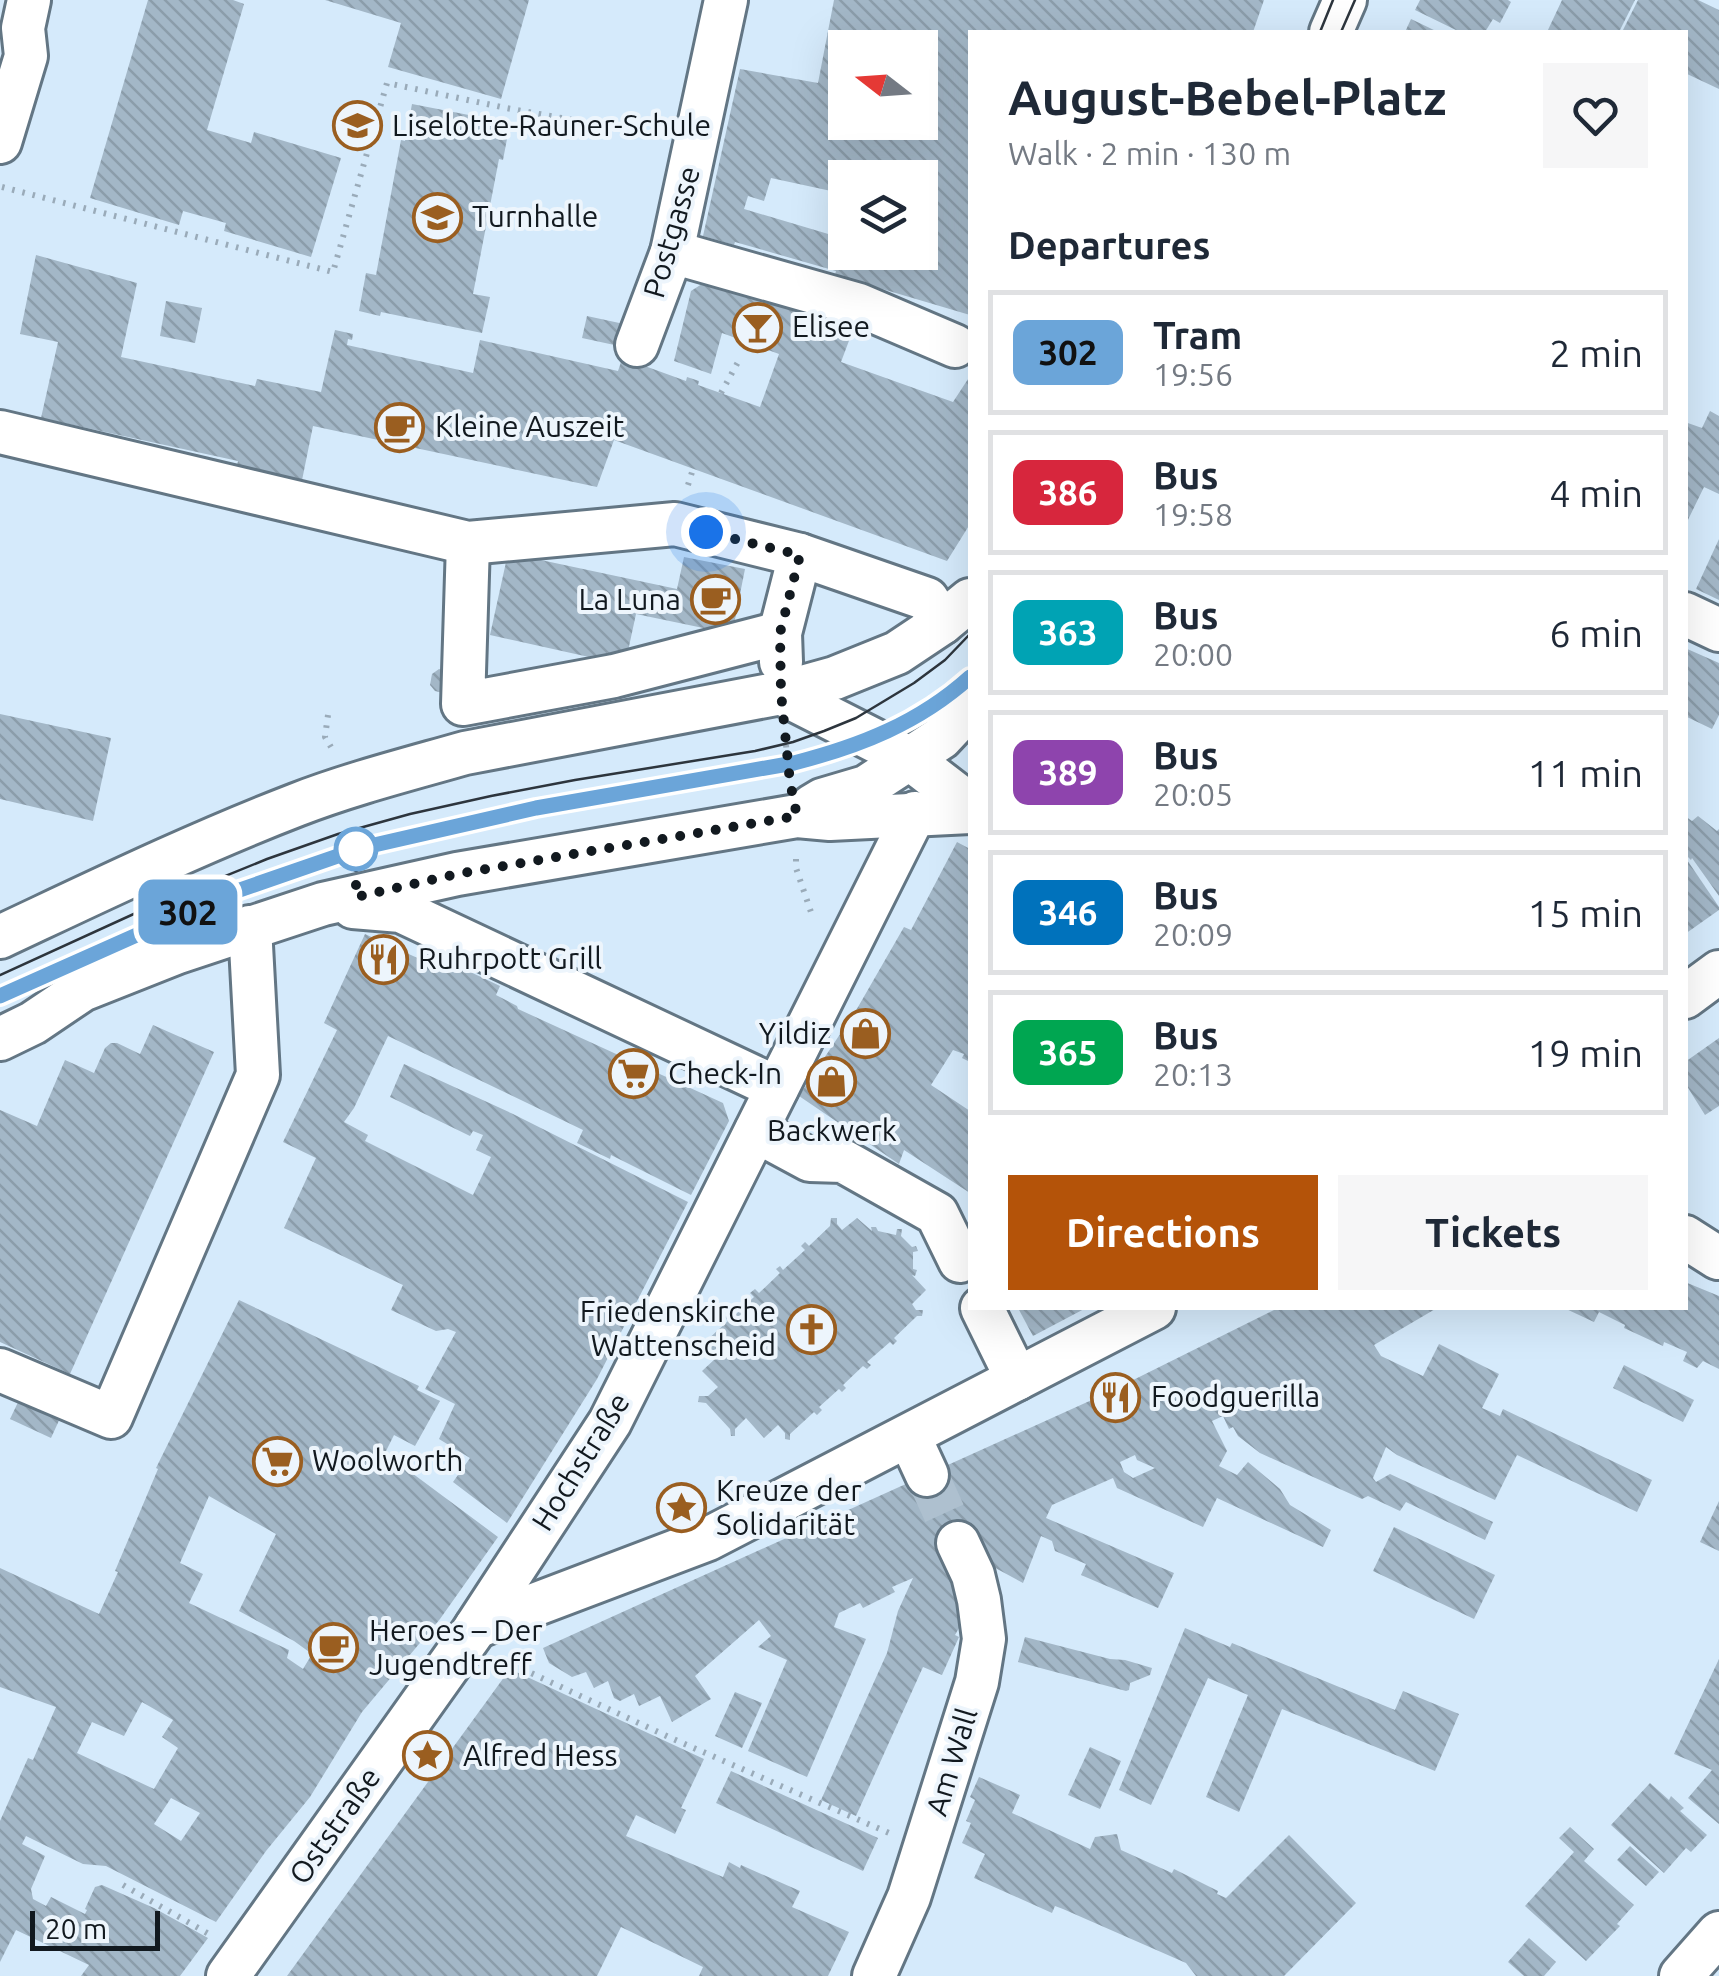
<!DOCTYPE html>
<meta charset="utf-8">
<style>
body{margin:0;font-family:Ubuntu,sans-serif;background:#f6f6f7;color:#1f2937;height:100vh;display:flex;flex-direction:column;font-size:38px;white-space:nowrap}
*{box-sizing:border-box;margin:0}
p{font-size:32px;color:#747a83}
.icon{flex:none;width:55px;height:55px;fill:none;stroke:currentColor;stroke-width:2;stroke-linecap:round;stroke-linejoin:round}
.map{position:relative;flex:1;overflow:hidden}
.drawer{position:absolute;left:968px;top:30px;width:720px;height:1280px;display:flex;flex-direction:column;background:#fff;border-radius:0px;box-shadow:0 10px 40px #0002}
.drawer>*{flex:none}
.badge{padding:0 20px;border-radius:15px;font-size:35px;line-height:65px}
.needle{width:65px;rotate:287deg}
.controls{position:absolute;left:828px;top:30px;display:grid;gap:20px}
.controls a{display:grid;place-items:center;width:110px;height:110px;border-radius:0px;background:#fff;box-shadow:0 10px 40px #0002;font-size:50px}
.scale{position:absolute;left:30px;bottom:25px;width:130px;box-sizing:border-box;padding-left:10px;border:5px solid #12191f;border-top:0;font-size:28px;line-height:35px;white-space:nowrap;color:#12191f;-webkit-text-stroke:8px #edf5fc;paint-order:stroke}
.you{position:absolute;width:50px;height:50px;margin:-25px;border:8px solid #fff;border-radius:50%;background:#1a73e8;box-shadow:0 0 0 15px #1a73e833}
.map>.badge{position:absolute;translate:-50% -50%;box-shadow:0 0 0 5px #fff}
h2{padding:0 40px;font-size:38px;line-height:90px}
.round{display:grid;place-items:center;flex:none;width:105px;height:105px;border-radius:0px;background:#f6f6f7}
.summary{display:flex;align-items:center;justify-content:space-between;height:170px;padding:0 40px}
h1{font-size:48px;font-weight:600;line-height:75px}
.cta{display:flex;gap:20px;margin-top:auto;padding:20px 40px}
.cta a{flex:1;height:115px;border-radius:0px;background:#b45309;color:#fff;font-size:40px;font-weight:600;line-height:115px;text-align:center}
.cta a+a{background:#f6f6f7;color:#1f2937}
ul{padding:0;list-style:none}
li{display:flex;align-items:center;gap:30px;height:125px;margin:0 20px 15px;padding:0 20px;border:5px solid #e0e1e3;border-radius:0px}
li div{flex:1}
li b{display:block;font-size:38px}
li em{font-style:normal}
li .badge{min-width:110px;font-weight:700;text-align:center}
.map>svg:first-child{display:block}
.building{fill:url(#building-back-hatch);fill-rule:evenodd}
.lines{fill:none;stroke-linecap:round;stroke-linejoin:round}
.minor-tunnel{stroke:#aec0cf;stroke-width:42;stroke-dasharray:42 21;stroke-linecap:butt}
.minor-casing{stroke:#637684;stroke-width:48}
.path{stroke:#9aabb9;stroke-width:6;stroke-dasharray:2.5 8;stroke-linecap:butt}
.minor{stroke:#fff;stroke-width:42}
.tram{stroke:#2d353d;stroke-width:2.5}
.line-casing{stroke:#fff;stroke-width:22}
.line{stroke:#6ba5d9;stroke-width:15}
.walk{stroke:#12191f;stroke-width:10;stroke-dasharray:0 18}
.stop-dot{fill:#fff;stroke:#6ba5d9;stroke-width:5}
.labels{text-anchor:middle;stroke-width:8;stroke-linejoin:round;paint-order:stroke}
.poi-label{font-size:30px;fill:#12191f;stroke:#edf5fc;text-anchor:start}
.street-label{font-size:30px;fill:#12191f;stroke:#edf5fc}
</style>
<div class="map">
<svg width="1719" height="1976" viewBox="0 0 1719 1976">
<defs>
<pattern id="building-back-hatch" width="6" height="6" patternUnits="userSpaceOnUse" patternTransform="scale(2.5)"><rect width="6" height="6" fill="#a3b7c7"/><path d="M-1 5l2 2M0 0l6 6M5-1l2 2" fill="none" stroke="#8b9daa"/></pattern>
</defs>
<rect width="100%" height="100%" fill="#d5eafb"/>
<g class="building">
<polygon points="148,0 233,0 244,4 207,130 251,143 254,132 341,158 311,257 224,231 226,223 183,211 179,225 90,198"/>
<polygon points="325,0 529,0 501,99 388,67 401,23"/>
<path d="M 834,0 L 1264,0 L 1253,32 L 970,32 L 970,315 L 835,275 L 836,271 L 735,242 L 734,245 L 703,236 L 740,69 L 818,83 ZM 845,48 L 920,48 L 920,122 L 845,122 ZM 771,178 L 845,194 L 845,178 L 920,178 L 920,252 L 845,252 L 845,239 L 744,209 L 748,196 L 764,201 Z"/>
<polygon points="1420,0 1508,0 1511,2 1500,23 1493,19 1485,32 1460,32 1415,10"/>
<polygon points="1562,0 1635,0 1619,32 1547,32"/>
<polygon points="1638,0 1698,0 1719,10 1719,89 1685,73 1685,32 1622,32"/>
<polygon points="1411,19 1438,32 1405,32"/>
<polygon points="412,104 510,123 503,160 499,159 473,294 490,297 482,333 381,312 380,316 359,311 366,273 376,275 401,140 405,141"/>
<polygon points="36,255 137,283 121,357 255,386 257,379 321,392 335,330 353,334 352,340 348,339 347,345 473,373 480,340 618,371 621,362 641,367 642,365 686,381 687,377 699,381 698,385 760,407 779,354 722,333 711,374 674,361 691,291 708,280 856,322 841,362 953,402 970,376 970,524 947,561 614,440 597,487 313,426 298,500 232,487 238,461 41,418 58,342 20,334"/>
<polygon points="166,301 202,308 195,343 160,336"/>
<polygon points="587,316 624,324 619,346 582,338"/>
<polygon points="1710,411 1719,416 1719,494 1704,487 1685,526 1685,422 1702,428"/>
<polygon points="1719,539 1719,600 1696,589"/>
<polygon points="508,553 677,589 684,557 745,569 732,634 636,614 625,665 490,635"/>
<polygon points="1685,648 1719,663 1719,715 1712,729 1685,716"/>
<polygon points="439,669 450,672 443,693 435,691 430,685 432,674"/>
<polygon points="0,714 111,738 93,821 0,799"/>
<polygon points="1685,816 1692,821 1698,816 1717,831 1719,829 1719,896 1692,858 1691,860 1685,854"/>
<polygon points="957,842 970,849 970,1062 962,1058 964,1054 953,1050 931,1085 970,1111 970,1193 904,1150 899,1164 799,1096 858,1007 904,927 911,930"/>
<polygon points="1685,857 1719,907 1719,910 1685,934"/>
<polygon points="365,934 424,961 428,952 500,986 496,995 517,1006 518,1009 723,1103 729,1121 691,1195 611,1155 610,1159 577,1143 583,1130 388,1036 354,1108 344,1122 368,1135 365,1141 473,1195 491,1157 476,1150 483,1135 473,1131 470,1136 390,1097 404,1064 513,1114 688,1202 597,1379 507,1523 453,1482 470,1458 439,1439 455,1404 425,1389 456,1332 448,1329 436,1331 391,1310 403,1285 284,1228 316,1158 283,1142 337,1030 324,1023"/>
<polygon points="153,1025 214,1052 70,1374 0,1342 0,1110 37,1126 65,1060 94,1073 105,1048 111,1043 117,1043 140,1054"/>
<polygon points="1719,1038 1719,1106 1705,1115 1685,1083 1685,1062"/>
<polygon points="831,1218 837,1218 837,1224 842,1230 857,1218 872,1231 871,1227 876,1227 878,1231 896,1235 897,1229 902,1229 901,1236 912,1247 916,1246 918,1251 913,1252 913,1269 917,1270 915,1276 912,1275 926,1290 912,1304 916,1310 923,1310 922,1316 917,1316 894,1338 897,1341 893,1345 890,1342 867,1362 871,1365 867,1369 863,1366 843,1385 846,1388 842,1392 839,1389 819,1407 822,1410 817,1415 814,1412 790,1434 790,1440 785,1439 785,1433 778,1425 764,1438 746,1418 735,1429 735,1436 731,1436 730,1429 706,1403 698,1402 699,1396 708,1396 718,1387 702,1371 716,1358 706,1349 700,1348 699,1341 705,1342 728,1321 725,1317 730,1312 734,1316 754,1297 750,1293 755,1289 759,1293 780,1273 776,1269 780,1266 783,1270 805,1250 801,1246 805,1242 809,1246 830,1226"/>
<polygon points="1685,1282 1719,1296 1719,1369 1703,1361 1697,1368 1683,1361 1687,1352 1664,1342 1663,1346 1624,1328 1625,1325 1599,1312 1594,1322 1564,1308 1685,1308"/>
<path d="M 239,1300 L 419,1386 L 417,1390 L 440,1401 L 415,1446 L 394,1435 L 385,1453 L 498,1537 L 440,1619 L 362,1712 L 310,1797 L 266,1851 L 216,1922 L 106,1866 L 83,1864 L 26,1836 L 22,1844 L 45,1856 L 31,1889 L 33,1899 L 46,1906 L 51,1897 L 85,1914 L 87,1910 L 85,1909 L 95,1887 L 102,1885 L 154,1908 L 208,1938 L 180,1976 L 81,1976 L 89,1965 L 16,1930 L 0,1962 L 0,1821 L 28,1758 L 33,1760 L 56,1707 L 0,1687 L 0,1568 L 99,1614 L 118,1572 L 115,1571 L 158,1469 L 156,1468 ZM 209,1496 L 276,1534 L 239,1611 L 294,1641 L 312,1654 L 303,1669 L 287,1658 L 289,1650 L 189,1603 L 203,1574 L 180,1563 ZM 142,1702 L 173,1720 L 162,1737 L 178,1748 L 154,1789 L 77,1753 L 92,1722 L 124,1736 ZM 171,1798 L 200,1813 L 181,1841 L 154,1824 Z"/>
<polygon points="1018,1308 1086,1308 1033,1336"/>
<path d="M 1278,1308 L 1437,1308 L 1374,1345 L 1381,1356 L 1423,1376 L 1439,1344 L 1499,1374 L 1482,1408 L 1500,1416 L 1503,1409 L 1652,1480 L 1637,1512 L 1517,1455 L 1495,1500 L 1397,1455 L 1386,1447 L 1373,1478 L 1376,1482 L 1390,1474 L 1493,1522 L 1485,1540 L 1406,1502 L 1400,1511 L 1368,1496 L 1362,1499 L 1260,1453 L 1238,1436 L 1233,1427 L 1229,1429 L 1223,1416 L 1212,1421 L 1227,1451 L 1219,1466 L 1237,1475 L 1248,1462 L 1280,1489 L 1290,1505 L 1331,1530 L 1323,1547 L 1217,1498 L 1203,1527 L 1117,1488 L 1113,1478 L 1052,1505 L 1046,1518 L 1174,1573 L 1158,1608 L 1081,1575 L 1086,1564 L 1055,1551 L 1052,1541 L 1041,1536 L 1023,1583 L 988,1564 L 959,1596 L 959,1628 L 955,1635 L 959,1637 L 942,1675 L 923,1667 L 856,1816 L 821,1800 L 887,1653 L 898,1611 L 913,1578 L 892,1587 L 895,1592 L 863,1608 L 860,1603 L 839,1613 L 834,1627 L 866,1639 L 807,1777 L 748,1751 L 787,1660 L 758,1647 L 771,1636 L 759,1620 L 695,1676 L 711,1699 L 672,1722 L 660,1696 L 639,1706 L 634,1694 L 620,1701 L 614,1698 L 608,1681 L 594,1688 L 586,1672 L 572,1677 L 549,1663 L 543,1648 L 1105,1394 ZM 1135,1455 L 1137,1460 L 1155,1468 L 1133,1478 L 1124,1472 L 1120,1462 Z"/>
<polygon points="1624,1365 1694,1400 1683,1422 1613,1388"/>
<polygon points="21,1396 62,1414 51,1438 10,1419"/>
<polygon points="1719,1501 1719,1551 1700,1542"/>
<polygon points="1394,1527 1495,1575 1474,1619 1373,1571"/>
<polygon points="1185,1628 1230,1647 1232,1643 1395,1710 1403,1691 1459,1714 1435,1771 1282,1709 1239,1812 1206,1797 1248,1695 1208,1678 1151,1805 1119,1790"/>
<polygon points="1025,1637 1110,1659 1125,1660 1152,1668 1150,1675 1130,1683 1129,1690 1126,1691 1018,1662"/>
<polygon points="1719,1659 1719,1824 1688,1798 1712,1770 1674,1754"/>
<polygon points="510,1669 704,1759 681,1808 686,1810 675,1834 636,1815 626,1836 723,1877 729,1862 740,1868 741,1865 800,1891 792,1907 849,1932 828,1976 699,1976 703,1967 621,1927 597,1976 287,1976"/>
<polygon points="735,1692 762,1703 742,1748 715,1736"/>
<polygon points="1090,1747 1121,1761 1100,1809 1068,1795"/>
<polygon points="731,1771 878,1838 863,1871 716,1803"/>
<polygon points="979,1777 1020,1795 1012,1813 1090,1849 1095,1837 1117,1834 1121,1850 1172,1873 1174,1869 1218,1891 1217,1894 1226,1898 1289,1835 1356,1903 1284,1976 1196,1976 1186,1963 1063,1909 1055,1906 1052,1913 974,1878 985,1854 962,1843 971,1823 966,1821 975,1800 970,1797"/>
<polygon points="1650,1783 1669,1800 1671,1796 1684,1808 1680,1811 1707,1835 1691,1852 1686,1848 1664,1873 1611,1825"/>
<polygon points="1570,1827 1594,1849 1584,1861 1634,1905 1617,1924 1620,1926 1586,1961 1525,1906 1574,1852 1559,1838"/>
<polygon points="1630,1846 1659,1872 1646,1886 1617,1860"/>
<polygon points="1529,1938 1556,1962 1544,1976 1524,1976 1508,1962"/>
</g>
<g class="lines">
<polyline class="minor-tunnel" points="927,1475 958,1543"/>
<defs>
<g id="minor">
<polyline points="1331,32 1345,0"/>
<polyline points="0,142 26,56 23,28 29,0"/>
<polyline points="672,252 859,305 955,346"/>
<polyline points="637,345 672,252 726,0"/>
<polyline points="0,432 468,543 675,524 800,555 927,599 942,623"/>
<polyline points="468,543 463,704 614,676 780,633"/>
<polyline points="1685,614 1719,630"/>
<polyline points="781,662 780,633 800,555"/>
<polyline points="781,693 909,758 970,805"/>
<polyline points="812,806 822,800 866,787 941,738 970,707"/>
<polyline points="353,907 401,911 777,1088"/>
<path d="M 0,937 C 98,891 195,844 296,805 C 350,784 409,769 465,753 L 781,693 L 835,678 L 897,653 L 942,623 L 970,600"/>
<polyline points="1685,997 1719,972"/>
<polyline points="0,1039 33,1023 82,990 178,952 323,904 457,874 797,816 830,819 970,812"/>
<polyline points="756,1131 810,1160 843,1161 937,1214 960,1261"/>
<polyline points="1685,1237 1718,1258"/>
<polyline points="982,1308 1017,1379"/>
<polyline points="0,1370 111,1417 258,1075 250,927"/>
<polyline points="909,1436 927,1475"/>
<polyline points="476,1627 708,1539 1154,1308"/>
<polyline points="228,1976 472,1633 610,1422 915,813"/>
<polyline points="874,1976 909,1897 977,1682 984,1639 979,1600 973,1575 958,1543"/>
<polyline points="1681,1976 1719,1933"/>
</g>
</defs>
<use href="#minor" class="minor-casing"/>
<g class="path">
<polyline points="2,187 333,272 387,83 506,108 656,135"/>
<polyline points="721,393 738,362"/>
<polyline points="688,485 693,469"/>
<polyline points="328,715 325,737 331,747"/>
<polyline points="786,745 789,772"/>
<polyline points="796,859 796,868 813,918"/>
<polyline points="503,1660 671,1738 889,1833"/>
<polyline points="123,1885 209,1934"/>
</g>
<use href="#minor" class="minor"/>
<g class="tram">
<polyline points="1320,32 1333,0"/>
<polyline points="1341,32 1355,0"/>
<polyline points="0,975 149,907 267,859 338,834 410,814 491,796 575,780 755,751 793,742 824,731 856,718 914,683 945,660 970,634"/>
<path d="M 0,996 L 231,893 L 361,848 L 536,808 L 795,763 C 860,746 919,722 970,677"/>
</g>
</g>
<g class="lines">
<defs>
<path id="line" d="M 0,996 L 231,893 L 361,848 L 536,808 L 794,763 C 860,746 919,723 970,677"/>
</defs>
<use href="#line" class="line-casing"/>
<use href="#line" class="line"/>
<polyline class="walk" points="356,849 356,897 457,874 797,816 790,782 781,693 780,633 800,555 706,532"/>
</g>
<defs>
<symbol id="school-ring" viewBox="-11 -11 22 22"><circle r="9.5" fill="#edf5fc" stroke="#9a5e20" stroke-width="1.5"/><path d="M0-5L7-2L0 1L-7-2ZM-4 1L0 2.5L4 1V4Q0 6-4 4Z" fill="#9a5e20"/></symbol>
<symbol id="bar-ring" viewBox="-11 -11 22 22"><circle r="9.5" fill="#edf5fc" stroke="#9a5e20" stroke-width="1.5"/><path d="M-6-5H6L.8 .8V4.5H3.5V6h-7V4.5H-.8V.8Z" fill="#9a5e20"/></symbol>
<symbol id="cafe-ring" viewBox="-11 -11 22 22"><circle r="9.5" fill="#edf5fc" stroke="#9a5e20" stroke-width="1.5"/><path d="M-5.5-4.5H6V0H3Q3 3.5 0 3.5H-2.5Q-5.5 3.5-5.5 0ZM3-3.2v2h1.7v-2ZM-6 4.5H4V6H-6Z" fill="#9a5e20"/></symbol>
<symbol id="restaurant-ring" viewBox="-11 -11 22 22"><circle r="9.5" fill="#edf5fc" stroke="#9a5e20" stroke-width="1.5"/><path d="M-5-6h1v4h1v-4h1v4h1v-4h1v5L-1.5 .5V6h-2V.5L-5-1ZM5-6V6H3V1.5H1.5Q1.5-4 5-6Z" fill="#9a5e20"/></symbol>
<symbol id="shop-ring" viewBox="-11 -11 22 22"><circle r="9.5" fill="#edf5fc" stroke="#9a5e20" stroke-width="1.5"/><path d="M-5-2.5h2.3a2.7 3.5 0 0 1 5.4 0H5L5.5 6h-11ZM-1.5-2.5h3a1.5 2.3 0 0 0-3 0Z" fill="#9a5e20"/></symbol>
<symbol id="supermarket-ring" viewBox="-11 -11 22 22"><circle r="9.5" fill="#edf5fc" stroke="#9a5e20" stroke-width="1.5"/><path d="M-6-5.5h2.5l.6 2H6L4.5 2H-2.5L-4.4-4H-6ZM-1.5 3.2a1.3 1.3 0 1 0 .1 0ZM3 3.2a1.3 1.3 0 1 0 .1 0Z" fill="#9a5e20"/></symbol>
<symbol id="church-ring" viewBox="-11 -11 22 22"><circle r="9.5" fill="#edf5fc" stroke="#9a5e20" stroke-width="1.5"/><path d="M-1.2-6h2.4v3.5h3.3v2.4h-3.3V6h-2.4V-.1h-3.3v-2.4h3.3Z" fill="#9a5e20"/></symbol>
<symbol id="sight-ring" viewBox="-11 -11 22 22"><circle r="9.5" fill="#edf5fc" stroke="#9a5e20" stroke-width="1.5"/><path d="M0-6L1.8-2.2L6-1.7L2.9 1.2L3.7 5.4L0 3.3L-3.7 5.4L-2.9 1.2L-6-1.7L-1.8-2.2Z" fill="#9a5e20"/></symbol>
</defs>
<g fill-rule="evenodd">
<use href="#school-ring" x="330" y="98" width="55" height="55"/>
<use href="#school-ring" x="410" y="190" width="55" height="55"/>
<use href="#bar-ring" x="730" y="300" width="55" height="55"/>
<use href="#cafe-ring" x="372" y="400" width="55" height="55"/>
<use href="#cafe-ring" x="688" y="572" width="55" height="55"/>
<use href="#restaurant-ring" x="356" y="932" width="55" height="55"/>
<use href="#shop-ring" x="838" y="1006" width="55" height="55"/>
<use href="#supermarket-ring" x="606" y="1046" width="55" height="55"/>
<use href="#shop-ring" x="804" y="1054" width="55" height="55"/>
<use href="#church-ring" x="784" y="1302" width="55" height="55"/>
<use href="#restaurant-ring" x="1088" y="1370" width="55" height="55"/>
<use href="#supermarket-ring" x="250" y="1434" width="55" height="55"/>
<use href="#sight-ring" x="654" y="1480" width="55" height="55"/>
<use href="#cafe-ring" x="306" y="1620" width="55" height="55"/>
<use href="#sight-ring" x="400" y="1728" width="55" height="55"/>
</g>
<circle class="stop-dot" cx="356" cy="849" r="20"/>
<g class="labels">
<g class="poi-label">
<text x="392" y="136">Liselotte-Rauner-Schule</text>
<text x="472" y="227">Turnhalle</text>
<text x="792" y="337">Elisee</text>
<text x="435" y="437">Kleine Auszeit</text>
<text x="681" y="610" text-anchor="end">La Luna</text>
<text x="418" y="969">Ruhrpott Grill</text>
<text x="831" y="1044" text-anchor="end">Yildiz</text>
<text x="668" y="1084">Check-In</text>
<text x="832" y="1141" text-anchor="middle">Backwerk</text>
<text x="776" y="1322" text-anchor="end">Friedenskirche<tspan x="776" dy="34">Wattenscheid</tspan></text>
<text x="1151" y="1407">Foodguerilla</text>
<text x="312" y="1471">Woolworth</text>
<text x="716" y="1501">Kreuze der<tspan x="716" dy="34">Solidarität</tspan></text>
<text x="369" y="1641">Heroes – Der<tspan x="369" dy="34">Jugendtreff</tspan></text>
<text x="463" y="1766">Alfred Hess</text>
</g>
<g class="street-label">
<text transform="translate(672 232) rotate(-74)" y="10">Postgasse</text>
<text transform="translate(581 1462) rotate(-58)" y="10">Hochstraße</text>
<text transform="translate(952 1762) rotate(-73)" y="10">Am Wall</text>
<text transform="translate(335 1826) rotate(-55)" y="10">Oststraße</text>
</g>
</g>
</svg>
<div class="controls">
<a><svg class="needle" viewBox="-14 -14 28 28"><path d="M0-13l5 13h-10z" fill="#e53935"/><path d="M0 13l5-13h-10z" fill="#747a83"/></svg></a>
<a><svg class="icon" aria-label="layers" viewBox="0 0 24 24"><path d="M12 4l9 5-9 5-9-5zM3 14l9 5 9-5"/></svg></a>
</div>
<div class="scale">20 m</div>
<div class="you" style="left:706px;top:532px"></div>
<b class="badge" style="left:188px;top:912px;background:#6ba5d9;color:#111">302</b>
<section class="drawer">
<div class="summary"><div><h1>August-Bebel-Platz</h1><p>Walk · 2 min · 130 m</p></div><a class="round"><svg class="icon" aria-label="heart" viewBox="0 0 24 24"><path d="M12 20l-8-8c-3-5 5-10 8-4 3-6 11-1 8 4z"/></svg></a></div>
<h2>Departures</h2>
<ul>
<li><span class="badge" style="background:#6ba5d9;color:#111">302</span><div><b>Tram</b><p>19:56</p></div><em>2 min</em></li>
<li><span class="badge" style="background:#d7263d;color:#fff">386</span><div><b>Bus</b><p>19:58</p></div><em>4 min</em></li>
<li><span class="badge" style="background:#00a3b4;color:#fff">363</span><div><b>Bus</b><p>20:00</p></div><em>6 min</em></li>
<li><span class="badge" style="background:#8e44ad;color:#fff">389</span><div><b>Bus</b><p>20:05</p></div><em>11 min</em></li>
<li><span class="badge" style="background:#0072bc;color:#fff">346</span><div><b>Bus</b><p>20:09</p></div><em>15 min</em></li>
<li><span class="badge" style="background:#00a651;color:#fff">365</span><div><b>Bus</b><p>20:13</p></div><em>19 min</em></li>
</ul>
<div class="cta"><a>Directions</a><a>Tickets</a></div>
</section>
</div>
